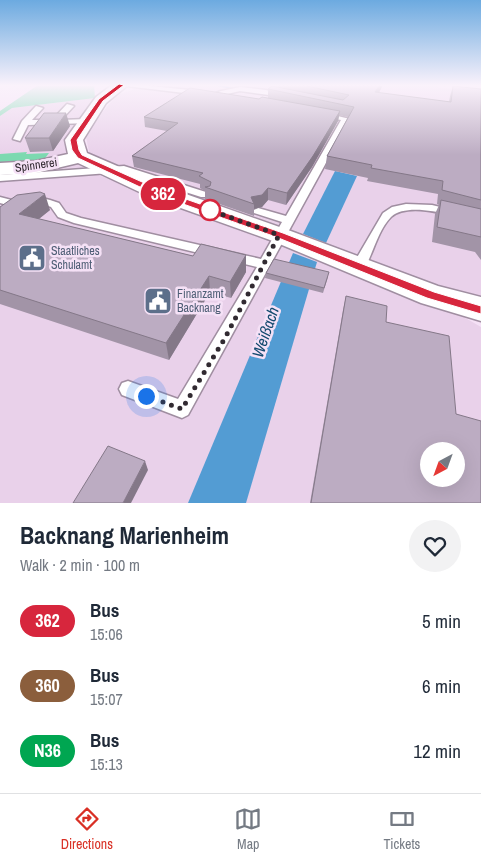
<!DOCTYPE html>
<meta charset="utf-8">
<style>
body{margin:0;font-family:"Archivo Narrow",sans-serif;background:#f2f2f3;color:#1f2937;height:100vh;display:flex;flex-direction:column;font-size:19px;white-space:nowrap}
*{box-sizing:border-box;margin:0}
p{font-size:16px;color:#747a83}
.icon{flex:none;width:28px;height:28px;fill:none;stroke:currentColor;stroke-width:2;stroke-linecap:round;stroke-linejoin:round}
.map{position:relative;height:503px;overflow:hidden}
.details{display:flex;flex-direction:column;background:#fff;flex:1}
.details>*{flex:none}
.badge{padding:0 10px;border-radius:16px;font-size:18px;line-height:32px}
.needle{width:32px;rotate:221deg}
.tools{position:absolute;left:420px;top:442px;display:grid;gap:10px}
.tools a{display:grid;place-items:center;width:45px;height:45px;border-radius:50%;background:#fff;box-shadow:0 5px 20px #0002;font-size:25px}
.you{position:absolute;width:25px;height:25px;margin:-12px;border:4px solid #fff;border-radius:50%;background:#1a73e8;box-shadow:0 0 0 8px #1a73e833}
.map>.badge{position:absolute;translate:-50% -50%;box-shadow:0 0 0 2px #fff}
.round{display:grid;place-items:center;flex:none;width:52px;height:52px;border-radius:26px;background:#f2f2f3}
.overview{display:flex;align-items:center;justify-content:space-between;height:85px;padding:0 20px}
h1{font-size:24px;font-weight:700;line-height:38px}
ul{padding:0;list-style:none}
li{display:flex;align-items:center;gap:15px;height:65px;padding:0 20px}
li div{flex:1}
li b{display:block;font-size:19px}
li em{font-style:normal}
li .badge{min-width:55px;font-weight:700;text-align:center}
.dock{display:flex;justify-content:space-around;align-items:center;height:70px;border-top:1px solid #e0e1e3;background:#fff;font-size:14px;color:#747a83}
.dock a{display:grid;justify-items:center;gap:2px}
.dock .selected{color:#d93025}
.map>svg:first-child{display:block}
.built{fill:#e9d1ea;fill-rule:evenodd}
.green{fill:#7cd9b0}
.water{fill:#539cd3}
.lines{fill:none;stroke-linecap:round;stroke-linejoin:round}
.stream{fill:#539cd3;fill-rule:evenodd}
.service-casing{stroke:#a08ea1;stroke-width:3}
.minor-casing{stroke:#a08ea1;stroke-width:3}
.service{fill:#fff;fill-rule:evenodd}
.minor{fill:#fff;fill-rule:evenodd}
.wall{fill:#a294a7}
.shaded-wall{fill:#847888}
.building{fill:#bcacc2;stroke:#847888;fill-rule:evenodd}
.line{fill:#d7263d;stroke:#fff}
.walk{stroke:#312a31;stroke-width:5;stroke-dasharray:0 9}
.stop-dot{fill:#fff;stroke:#d7263d;stroke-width:2.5}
.labels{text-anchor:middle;stroke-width:5;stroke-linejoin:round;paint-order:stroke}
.street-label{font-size:12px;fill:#312a31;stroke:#f5e1f6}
.service-label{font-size:12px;fill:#4e5e75;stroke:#f5e1f6;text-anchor:start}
.near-water-label{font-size:16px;font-style:italic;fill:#12496e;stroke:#f5e1f6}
</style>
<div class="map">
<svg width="481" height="503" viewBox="0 0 481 503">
<rect width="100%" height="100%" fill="#f5e1f6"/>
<g class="built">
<polygon points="147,85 396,85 429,86 481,93 481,303 118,171 90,157 86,137 90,127 117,95"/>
<path d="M 95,98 L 71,140 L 67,153 L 87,171 L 264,235 L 462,316 L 481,327 L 481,503 L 0,503 L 0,116 L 12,108 ZM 429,451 L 456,451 L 456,479 L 429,479 Z"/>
</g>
<g class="green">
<polygon points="38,85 94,85 95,98 12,108 0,116 0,111"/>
<polygon points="27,152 26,154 49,153 43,161 0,163 0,154"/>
</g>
<g class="water">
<polygon points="335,171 357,176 326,243 303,234"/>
<polygon points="293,253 317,262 246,503 188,503"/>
</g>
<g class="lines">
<polygon class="stream" points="212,85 220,85 243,90 241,91"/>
<defs>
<g id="service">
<polygon points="118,85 140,85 201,91 204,93 201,95"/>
<polygon points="240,87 266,90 287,95 284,97 240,91 214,97 211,95 221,91"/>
<polygon points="67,104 74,106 61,120 86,119 89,119 89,123 28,125 20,141 13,139 22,121 36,106 43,108 32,120 52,120"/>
<polygon points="321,112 350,119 188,415 182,418 122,395 119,389 122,383 128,381 178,399 257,267 74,223 58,217 51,207 46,205 27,210 0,203 0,197 27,204 46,199 50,200 59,203 66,213 81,218 261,259 282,222 254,213 252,211 258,208 286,216 341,120 321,116"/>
<polygon points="124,166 209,193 210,195 209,197 201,197 123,172 0,181 0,175"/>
<path d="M 406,204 L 432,205 L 481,217 L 481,223 C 459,218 410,200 391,217 C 378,230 373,254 364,269 L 354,269 L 352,266 L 383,213 L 392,207 Z"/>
</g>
<polygon id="minor" points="112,85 128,85 106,103 83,140 87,153 166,187 288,230 438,286 481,297 481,321 421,303 270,240 150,197 78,163 36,173 0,175 0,163 36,161 68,154 65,140 96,97"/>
</defs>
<use href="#service" class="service-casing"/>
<use href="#minor" class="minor-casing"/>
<use href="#service" class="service"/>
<use href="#minor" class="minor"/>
</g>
<g class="wall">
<polygon points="279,85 382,85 379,93 449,102 450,96 453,86 481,89 481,260 475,252 432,242 435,214 439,205 437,204 438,194 367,181 368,178 325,169 327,156 348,117 339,115 338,121 312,167 286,205 268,200 262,207 254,209 254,216 205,199 205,191 200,188 200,184 134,167 132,156 167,131 145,127 144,117 259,99 268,98 268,89 278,87"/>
<polygon points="70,126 53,151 30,152 25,138"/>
<polygon points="0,207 50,210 39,219 193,256 246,255 246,272 231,298 210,292 169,360 0,304"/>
<polygon points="266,273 328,277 323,293 265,278"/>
<polygon points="346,296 386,322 456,414 481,503 310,503 343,310"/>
</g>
<g class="shaded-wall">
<polygon points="380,85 382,85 382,87 373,103 375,92"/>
<polygon points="340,111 338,121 312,167 286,205 287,193"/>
<polygon points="66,113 70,126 53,151 49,138"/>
<polygon points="268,188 268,200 262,207 254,209 254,204 251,197"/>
<polygon points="45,194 50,210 26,229 19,214"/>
<polygon points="246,255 246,272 231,298 230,282"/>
<polygon points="209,276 210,292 169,360 166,343"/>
<polygon points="145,461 148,470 131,503 123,503"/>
</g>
<g class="building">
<polygon points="302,85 380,85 375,92 451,102 453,86 481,89 481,200 442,190 443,181 371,168 372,165 327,156 354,107 268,89 272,86 343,100 349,95"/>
<polygon points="190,88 259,99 262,97 340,111 313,156 287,193 268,188 262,195 251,197 254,204 205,187 210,186 211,182 199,176 203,173 132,156 178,123 144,117"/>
<polygon points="44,113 66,113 49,138 25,138"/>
<polygon points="40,192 45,194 19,214 193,256 201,244 246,255 230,282 209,276 166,343 0,290 0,207 17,195"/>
<polygon points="441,200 481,209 481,237 437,227"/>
<polygon points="274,259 329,272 324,288 266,273"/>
<path d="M 346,296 L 387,306 L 386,322 L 449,336 L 456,414 L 481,421 L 481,503 L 311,503 ZM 429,451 L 456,451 L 456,479 L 429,479 Z"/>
<polygon points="108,446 145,461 123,503 73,503"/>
</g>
<linearGradient id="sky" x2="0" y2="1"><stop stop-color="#6caae0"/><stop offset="0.55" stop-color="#faf2fb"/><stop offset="1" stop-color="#faf2fb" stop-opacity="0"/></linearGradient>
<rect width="481" height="155" fill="url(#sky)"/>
<polygon class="line" points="119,84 124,85 103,101 77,140 79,150 82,155 160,190 283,233 434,292 481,306 481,314 427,298 276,237 155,194 78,158 72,150 70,140 99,99"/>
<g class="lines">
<polyline class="walk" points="146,396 182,409 225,338 279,235 210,210"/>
</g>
<defs>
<symbol id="civic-square" viewBox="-11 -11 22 22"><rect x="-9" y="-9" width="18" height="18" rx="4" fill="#5c6f8a" stroke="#f5e1f6"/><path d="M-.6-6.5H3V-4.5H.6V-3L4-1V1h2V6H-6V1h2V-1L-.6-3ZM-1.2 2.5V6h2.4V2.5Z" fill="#fff"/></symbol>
</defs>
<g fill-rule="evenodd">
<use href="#civic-square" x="16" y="242" width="32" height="32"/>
<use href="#civic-square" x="142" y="285" width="32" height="32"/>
</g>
<circle class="stop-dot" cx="210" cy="210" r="10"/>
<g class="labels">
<g class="street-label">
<text transform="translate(36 165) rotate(-8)" y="4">Spinnerei</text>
</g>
<g class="service-label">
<text x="51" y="255">Staatliches<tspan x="51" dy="14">Schulamt</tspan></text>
<text x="177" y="298">Finanzamt<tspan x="177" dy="14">Backnang</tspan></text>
</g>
<g class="near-water-label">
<text transform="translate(265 332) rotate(-71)" y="6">Weißach</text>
</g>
</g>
</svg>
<div class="tools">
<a><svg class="needle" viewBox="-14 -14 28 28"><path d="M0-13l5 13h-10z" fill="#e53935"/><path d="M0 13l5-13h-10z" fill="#747a83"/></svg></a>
</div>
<div class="you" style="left:146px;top:396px"></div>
<b class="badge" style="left:163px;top:194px;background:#d7263d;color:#fff">362</b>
</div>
<section class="details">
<div class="overview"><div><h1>Backnang Marienheim</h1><p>Walk · 2 min · 100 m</p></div><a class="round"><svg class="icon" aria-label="heart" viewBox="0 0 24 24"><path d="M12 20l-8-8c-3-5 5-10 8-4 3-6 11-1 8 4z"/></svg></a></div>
<ul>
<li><span class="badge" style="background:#d7263d;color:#fff">362</span><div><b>Bus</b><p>15:06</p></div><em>5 min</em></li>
<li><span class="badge" style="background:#8b5e3c;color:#fff">360</span><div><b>Bus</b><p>15:07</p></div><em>6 min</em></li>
<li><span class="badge" style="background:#00a651;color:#fff">N36</span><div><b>Bus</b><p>15:13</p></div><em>12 min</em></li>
</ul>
</section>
<nav class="dock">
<a class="selected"><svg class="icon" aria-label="directions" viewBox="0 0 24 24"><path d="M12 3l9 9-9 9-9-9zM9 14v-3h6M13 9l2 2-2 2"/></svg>Directions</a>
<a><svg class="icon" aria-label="map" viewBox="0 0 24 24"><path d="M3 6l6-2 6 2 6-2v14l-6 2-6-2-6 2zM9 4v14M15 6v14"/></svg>Map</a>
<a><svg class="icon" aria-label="tickets" viewBox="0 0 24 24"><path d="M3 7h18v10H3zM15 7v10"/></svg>Tickets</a>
</nav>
